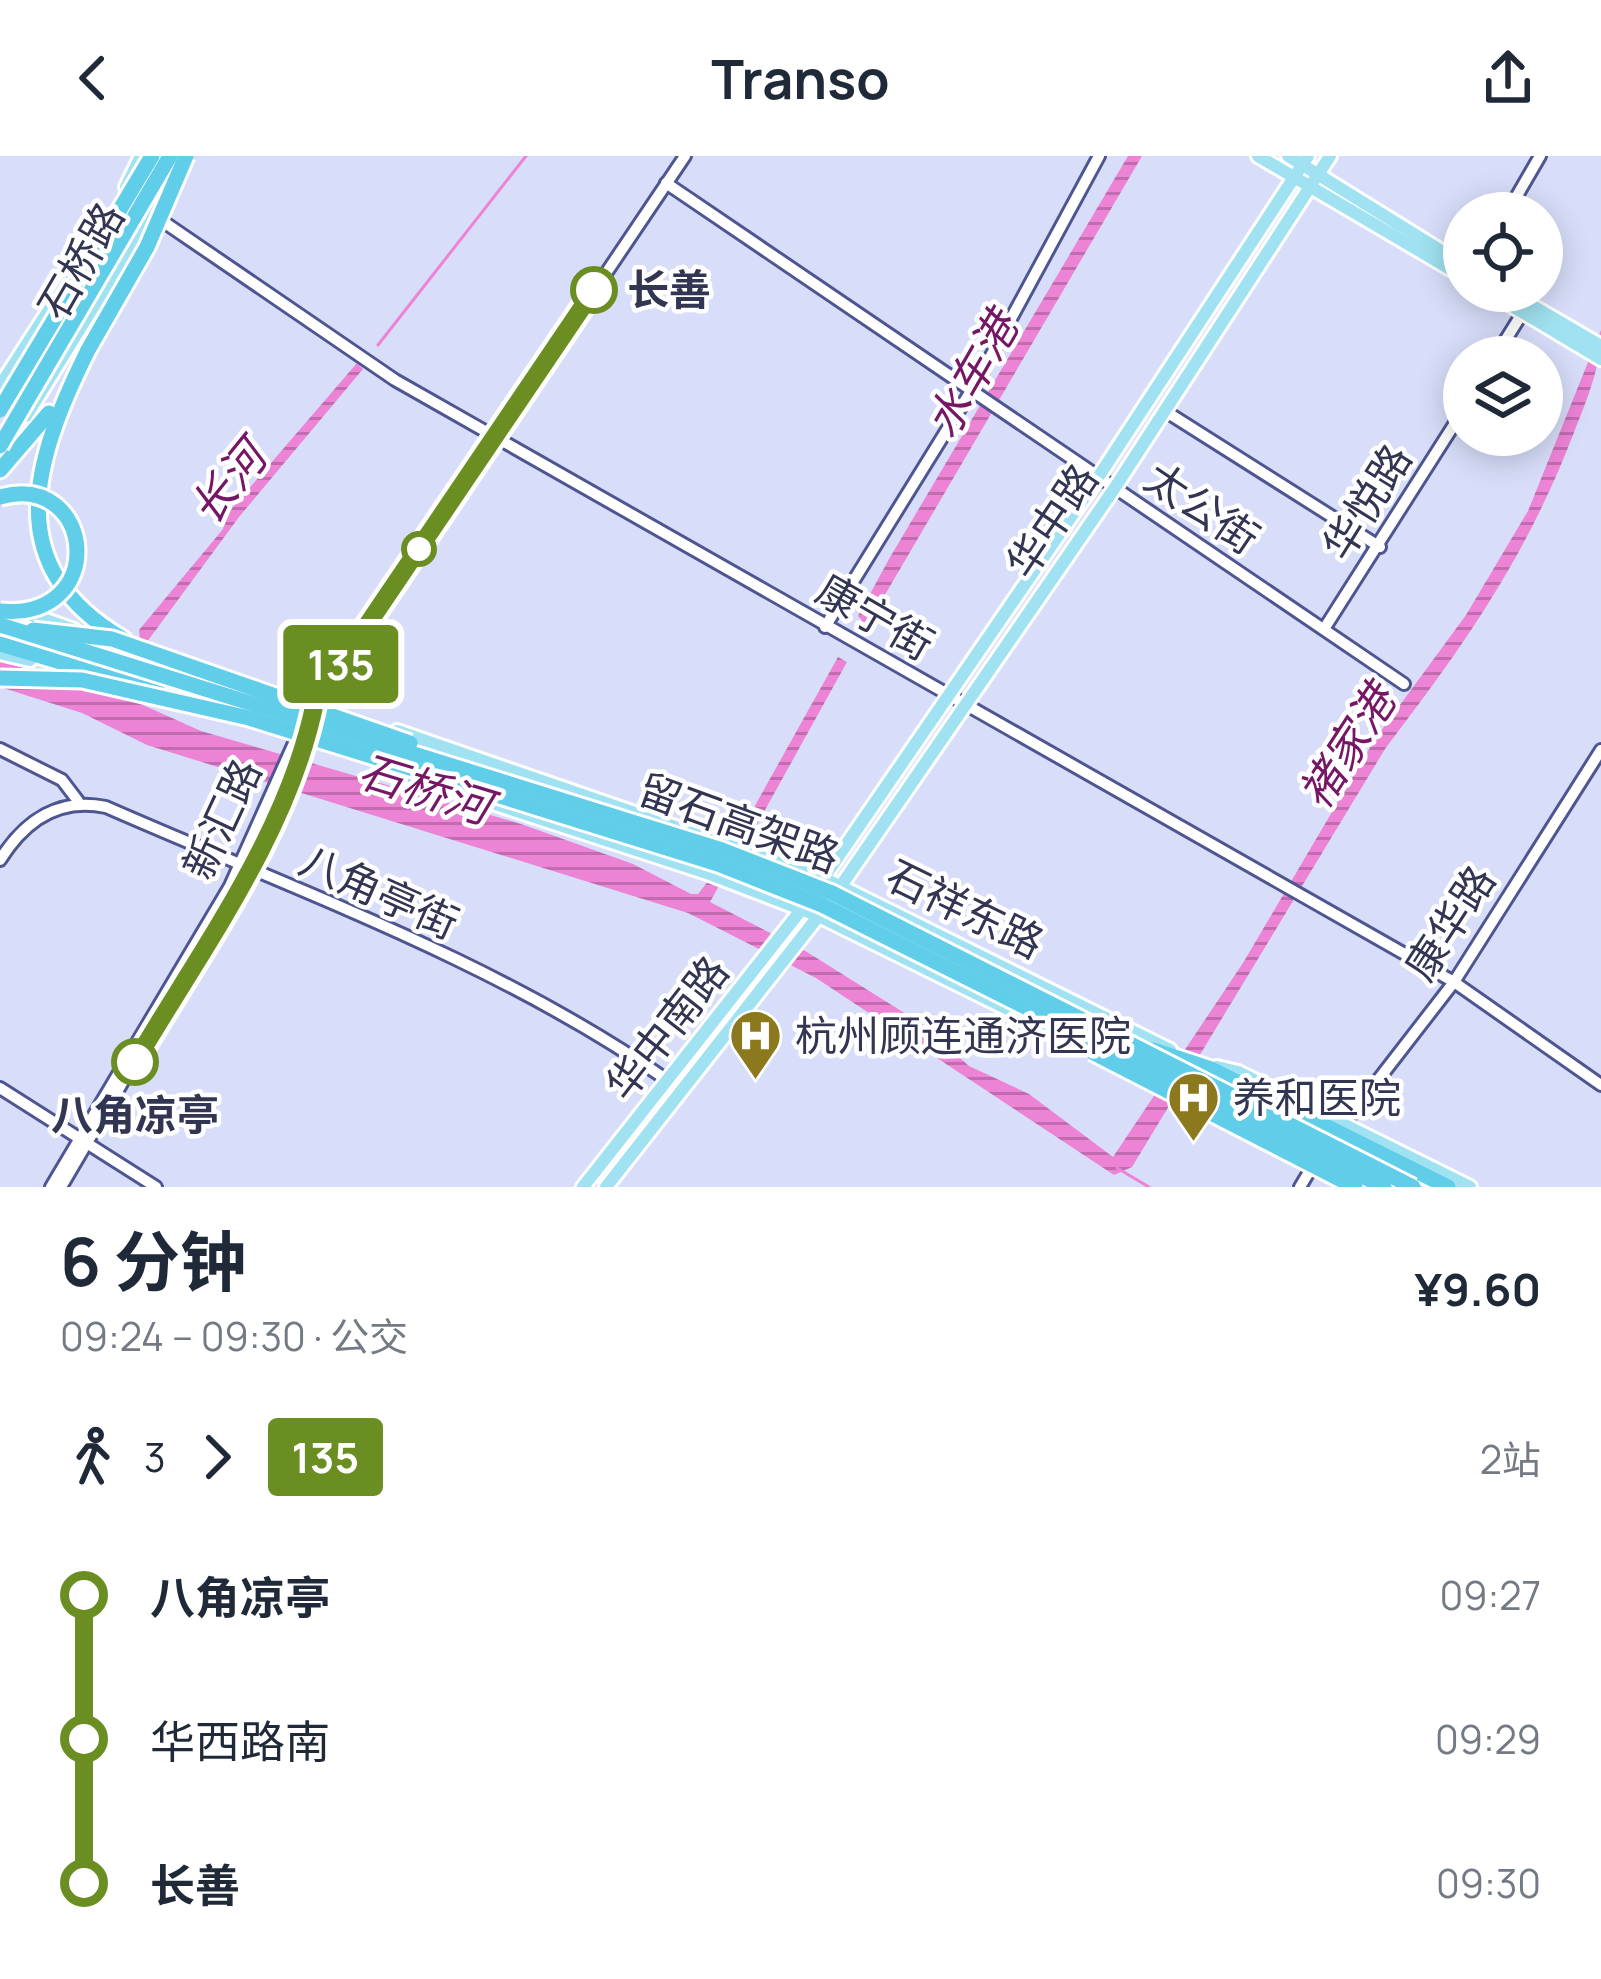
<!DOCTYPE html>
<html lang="zh">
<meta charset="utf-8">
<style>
body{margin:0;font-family:Manrope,"Noto Sans SC",sans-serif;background:#f2f2f3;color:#1f2937;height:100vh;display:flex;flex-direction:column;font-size:45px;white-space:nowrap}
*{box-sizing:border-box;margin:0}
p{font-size:39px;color:#747a83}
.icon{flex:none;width:66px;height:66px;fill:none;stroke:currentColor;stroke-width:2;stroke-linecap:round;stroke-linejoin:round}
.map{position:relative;height:1031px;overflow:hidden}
.side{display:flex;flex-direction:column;background:#fff;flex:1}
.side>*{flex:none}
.badge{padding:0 24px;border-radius:9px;font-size:42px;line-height:78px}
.fabs{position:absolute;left:1443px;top:36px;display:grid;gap:24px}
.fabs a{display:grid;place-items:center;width:120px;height:120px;border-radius:50%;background:#fff;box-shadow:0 6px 30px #0003;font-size:60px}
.map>.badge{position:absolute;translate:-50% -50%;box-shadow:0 0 0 6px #fff}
.legs{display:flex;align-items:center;gap:18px;height:132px;padding:0 60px;font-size:39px}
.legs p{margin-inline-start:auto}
.summary{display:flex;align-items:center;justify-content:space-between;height:204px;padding:0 60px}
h1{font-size:66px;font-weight:700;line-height:90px}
ul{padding:0 60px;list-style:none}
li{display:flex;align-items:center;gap:42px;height:144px;font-size:45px}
li i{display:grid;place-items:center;width:18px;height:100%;margin:0 15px;background:currentColor}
li i::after{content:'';width:30px;height:30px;margin:-15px;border:9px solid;border-radius:50%;background:#fff}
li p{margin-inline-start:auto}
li:first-child i{background:linear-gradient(#0000 50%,currentColor 0)}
li:last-child i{background:linear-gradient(currentColor 50%,#0000 0)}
header{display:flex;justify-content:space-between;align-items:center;height:156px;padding:0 60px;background:#fff;font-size:54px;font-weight:700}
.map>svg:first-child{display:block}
.water{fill:url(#water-rules)}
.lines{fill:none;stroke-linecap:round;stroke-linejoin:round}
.stream{stroke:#ec83d5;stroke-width:3}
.minor-casing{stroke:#4d5691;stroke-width:16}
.major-casing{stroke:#fff;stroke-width:18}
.highway-casing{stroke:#fff;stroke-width:21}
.minor{stroke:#fff;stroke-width:10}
.major{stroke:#a0e2f1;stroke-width:12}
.highway{stroke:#60cee8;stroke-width:15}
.highway-bridge-casing{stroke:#fff;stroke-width:21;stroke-linecap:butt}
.highway-bridge{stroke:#60cee8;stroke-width:15}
.line-1-casing{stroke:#fff;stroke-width:27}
.line-1{stroke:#6b8e23;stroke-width:18}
.stop-1-dot{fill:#fff;stroke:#6b8e23;stroke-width:6}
.labels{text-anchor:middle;stroke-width:9;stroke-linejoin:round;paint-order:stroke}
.street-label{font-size:42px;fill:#323652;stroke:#fff}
.stop-label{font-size:42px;font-weight:bold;fill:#323652;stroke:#fff;text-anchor:start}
.poi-label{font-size:42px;fill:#323652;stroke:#fff;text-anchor:start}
.water-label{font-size:45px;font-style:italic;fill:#751765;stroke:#fff}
</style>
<header><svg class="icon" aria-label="back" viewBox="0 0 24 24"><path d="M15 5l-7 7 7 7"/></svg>Transo<svg class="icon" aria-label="share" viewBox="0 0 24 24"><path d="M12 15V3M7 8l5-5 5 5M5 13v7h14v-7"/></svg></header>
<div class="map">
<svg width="1601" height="1031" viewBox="0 0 1601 1031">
<defs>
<pattern id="water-rules" width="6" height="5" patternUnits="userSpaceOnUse" patternTransform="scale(3)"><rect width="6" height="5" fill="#ec83d5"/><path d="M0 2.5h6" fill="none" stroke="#c06caf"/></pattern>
</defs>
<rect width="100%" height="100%" fill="#d8defa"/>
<g class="water">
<polygon points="1128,0 1142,0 869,466 863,466 858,460 889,403"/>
<path d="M 1601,174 C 1601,212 1587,243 1573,279 C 1525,403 1465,488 1385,593 L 1132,1011 L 1114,1019 L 816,822 L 688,757 L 147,589 L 82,557 L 0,531 L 0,505 L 125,541 L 201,575 L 521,668 L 633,708 L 691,738 L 698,738 L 709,724 L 720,728 L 710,746 L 807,796 L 922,868 L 969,910 L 1029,938 L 1113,1001 L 1243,807 L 1375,583 L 1466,459 L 1528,355 Z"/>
<polygon points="357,207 363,213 239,361 147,486 140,484 139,474 223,373 227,358"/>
<polygon points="838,501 847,506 760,663 749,683 738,680"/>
</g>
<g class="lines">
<g class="stream">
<polyline points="378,189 526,0"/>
<polyline points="1117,1012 1149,1031"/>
</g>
<defs>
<g id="minor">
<polyline points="666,27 1404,528"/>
<polyline points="1507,57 1540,0"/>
<polyline points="155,60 395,224 1454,826 1601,929"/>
<polyline points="1495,201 1523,156"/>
<polyline points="1165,255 1380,391"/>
<polyline points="825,471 979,222 1099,0"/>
<polyline points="1324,473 1464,253"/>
<polyline points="311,555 685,0"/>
<polyline points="0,593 62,624 78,645"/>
<path d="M 0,704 C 25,664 60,641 106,651 C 295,734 498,806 667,924"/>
<polyline points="0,932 156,1031"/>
<polyline points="1344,968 1454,826 1601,594"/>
<polyline points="51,1031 230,730 299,576"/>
<polyline points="61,1031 257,697 309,579"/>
<polyline points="1300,1031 1312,1011"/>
</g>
<g id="major">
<polyline points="1258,0 1464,121"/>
<polyline points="1288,0 1464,109"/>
<polyline points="126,31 141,0"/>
<polyline points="1487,135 1601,203"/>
<polyline points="1507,135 1601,190"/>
<polyline points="0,230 87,95"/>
<polyline points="26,260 126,98 166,19"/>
<polyline points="20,455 74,474"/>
<polyline points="0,497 30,504"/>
<polyline points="397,575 823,722 1170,894"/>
<polyline points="382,611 707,717 819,760 1097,897"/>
<polyline points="820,727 1099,320 1308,0"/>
<polyline points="836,737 1114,333 1330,0"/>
<polyline points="1217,911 1238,916 1470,1031"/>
<polyline points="583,1031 805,749"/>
<polyline points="606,1031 820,758"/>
</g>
<g id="highway">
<path d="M 88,194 C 32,307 0,411 123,483"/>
<polyline points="0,314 49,257"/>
<polyline points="0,488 158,535"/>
<polyline points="1153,894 1211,913 1448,1031"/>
</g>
</defs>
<use href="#minor" class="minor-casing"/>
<use href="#major" class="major-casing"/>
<use href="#highway" class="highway-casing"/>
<use href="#minor" class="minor"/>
<use href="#major" class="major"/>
<use href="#highway" class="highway"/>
<defs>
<g id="highway-bridge">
<polyline points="88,194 147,91 186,0"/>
<polyline points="0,254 152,0"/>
<polyline points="0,290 170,0"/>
<path d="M 0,341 C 95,315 110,465 0,455"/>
<polyline points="0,469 722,694 832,737 1413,1031"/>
<polyline points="33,474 112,483 410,587"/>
<polyline points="0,522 82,524 249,562 718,708 822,749 1384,1031"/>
<polyline points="1092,896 1355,1031"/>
</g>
</defs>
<use href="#highway-bridge" class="highway-bridge-casing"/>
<use href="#highway-bridge" class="highway-bridge"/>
</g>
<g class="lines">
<defs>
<path id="line-1" d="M 135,906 C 201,794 289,676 315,546 L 594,134"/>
</defs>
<use href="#line-1" class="line-1-casing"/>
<use href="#line-1" class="line-1"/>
</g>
<defs>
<symbol id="hospital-pin" viewBox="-11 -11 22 30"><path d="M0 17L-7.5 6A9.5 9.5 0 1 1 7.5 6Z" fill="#8c781d" stroke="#fff"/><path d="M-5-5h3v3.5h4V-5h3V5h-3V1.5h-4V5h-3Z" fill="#fff"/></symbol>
</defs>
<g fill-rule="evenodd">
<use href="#hospital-pin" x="726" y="850" width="59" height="81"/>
<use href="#hospital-pin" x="1164" y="912" width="59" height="81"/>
</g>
<g class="stop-1-dot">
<circle cx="594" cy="134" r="21"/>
<circle cx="419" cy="393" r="15"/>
<circle cx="135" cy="906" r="21"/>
</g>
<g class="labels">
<g class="street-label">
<text transform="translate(81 105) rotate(-60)" y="15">石桥路</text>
<text transform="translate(1367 346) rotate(-58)" y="15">华悦路</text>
<text transform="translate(1202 352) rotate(34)" y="15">太公街</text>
<text transform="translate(1052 365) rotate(-56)" y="15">华中路</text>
<text transform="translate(875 461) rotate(30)" y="15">康宁街</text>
<text transform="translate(222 663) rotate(-65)" y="15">新汇路</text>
<text transform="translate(739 667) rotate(20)" y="15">留石高架路</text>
<text transform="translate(379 736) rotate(24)" y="15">八角亭街</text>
<text transform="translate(965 753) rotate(26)" y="15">石祥东路</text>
<text transform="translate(1450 767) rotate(-57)" y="15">康华路</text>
<text transform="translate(667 872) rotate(-52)" y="15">华中南路</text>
</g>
<g class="stop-label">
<text x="627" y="149">长善</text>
<text x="135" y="974" text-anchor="middle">八角凉亭</text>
</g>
<g class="poi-label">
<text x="795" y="895">杭州顾连通济医院</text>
<text x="1233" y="957">养和医院</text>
</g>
<g class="water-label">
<text transform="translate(972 219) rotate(-60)" y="16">水车港</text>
<text transform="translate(228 327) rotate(-51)" y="16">长河</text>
<text transform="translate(1347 591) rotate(-57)" y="16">褚家港</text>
<text transform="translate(425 633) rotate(17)" y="16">石桥河</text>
</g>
</g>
</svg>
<div class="fabs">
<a><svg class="icon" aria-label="locate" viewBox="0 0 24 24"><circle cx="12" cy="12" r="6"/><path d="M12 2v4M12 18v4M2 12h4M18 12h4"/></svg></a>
<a><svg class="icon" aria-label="layers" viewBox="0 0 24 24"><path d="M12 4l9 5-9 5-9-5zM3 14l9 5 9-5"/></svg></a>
</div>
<b class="badge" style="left:341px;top:508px;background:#6b8e23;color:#fff">135</b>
</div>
<section class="side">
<div class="summary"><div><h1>6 分钟</h1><p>09:24 – 09:30 · 公交</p></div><b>¥9.60</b></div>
<div class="legs"><svg class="icon" aria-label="walk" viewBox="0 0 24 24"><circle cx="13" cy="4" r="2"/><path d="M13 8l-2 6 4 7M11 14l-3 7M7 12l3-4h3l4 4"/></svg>3<svg class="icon" aria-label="forward" viewBox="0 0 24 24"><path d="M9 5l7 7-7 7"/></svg><b class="badge" style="background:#6b8e23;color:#fff">135</b><p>2站</p></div>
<ul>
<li><i style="color:#6b8e23"></i><b>八角凉亭</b><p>09:27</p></li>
<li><i style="color:#6b8e23"></i><span>华西路南</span><p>09:29</p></li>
<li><i style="color:#6b8e23"></i><b>长善</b><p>09:30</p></li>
</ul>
</section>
